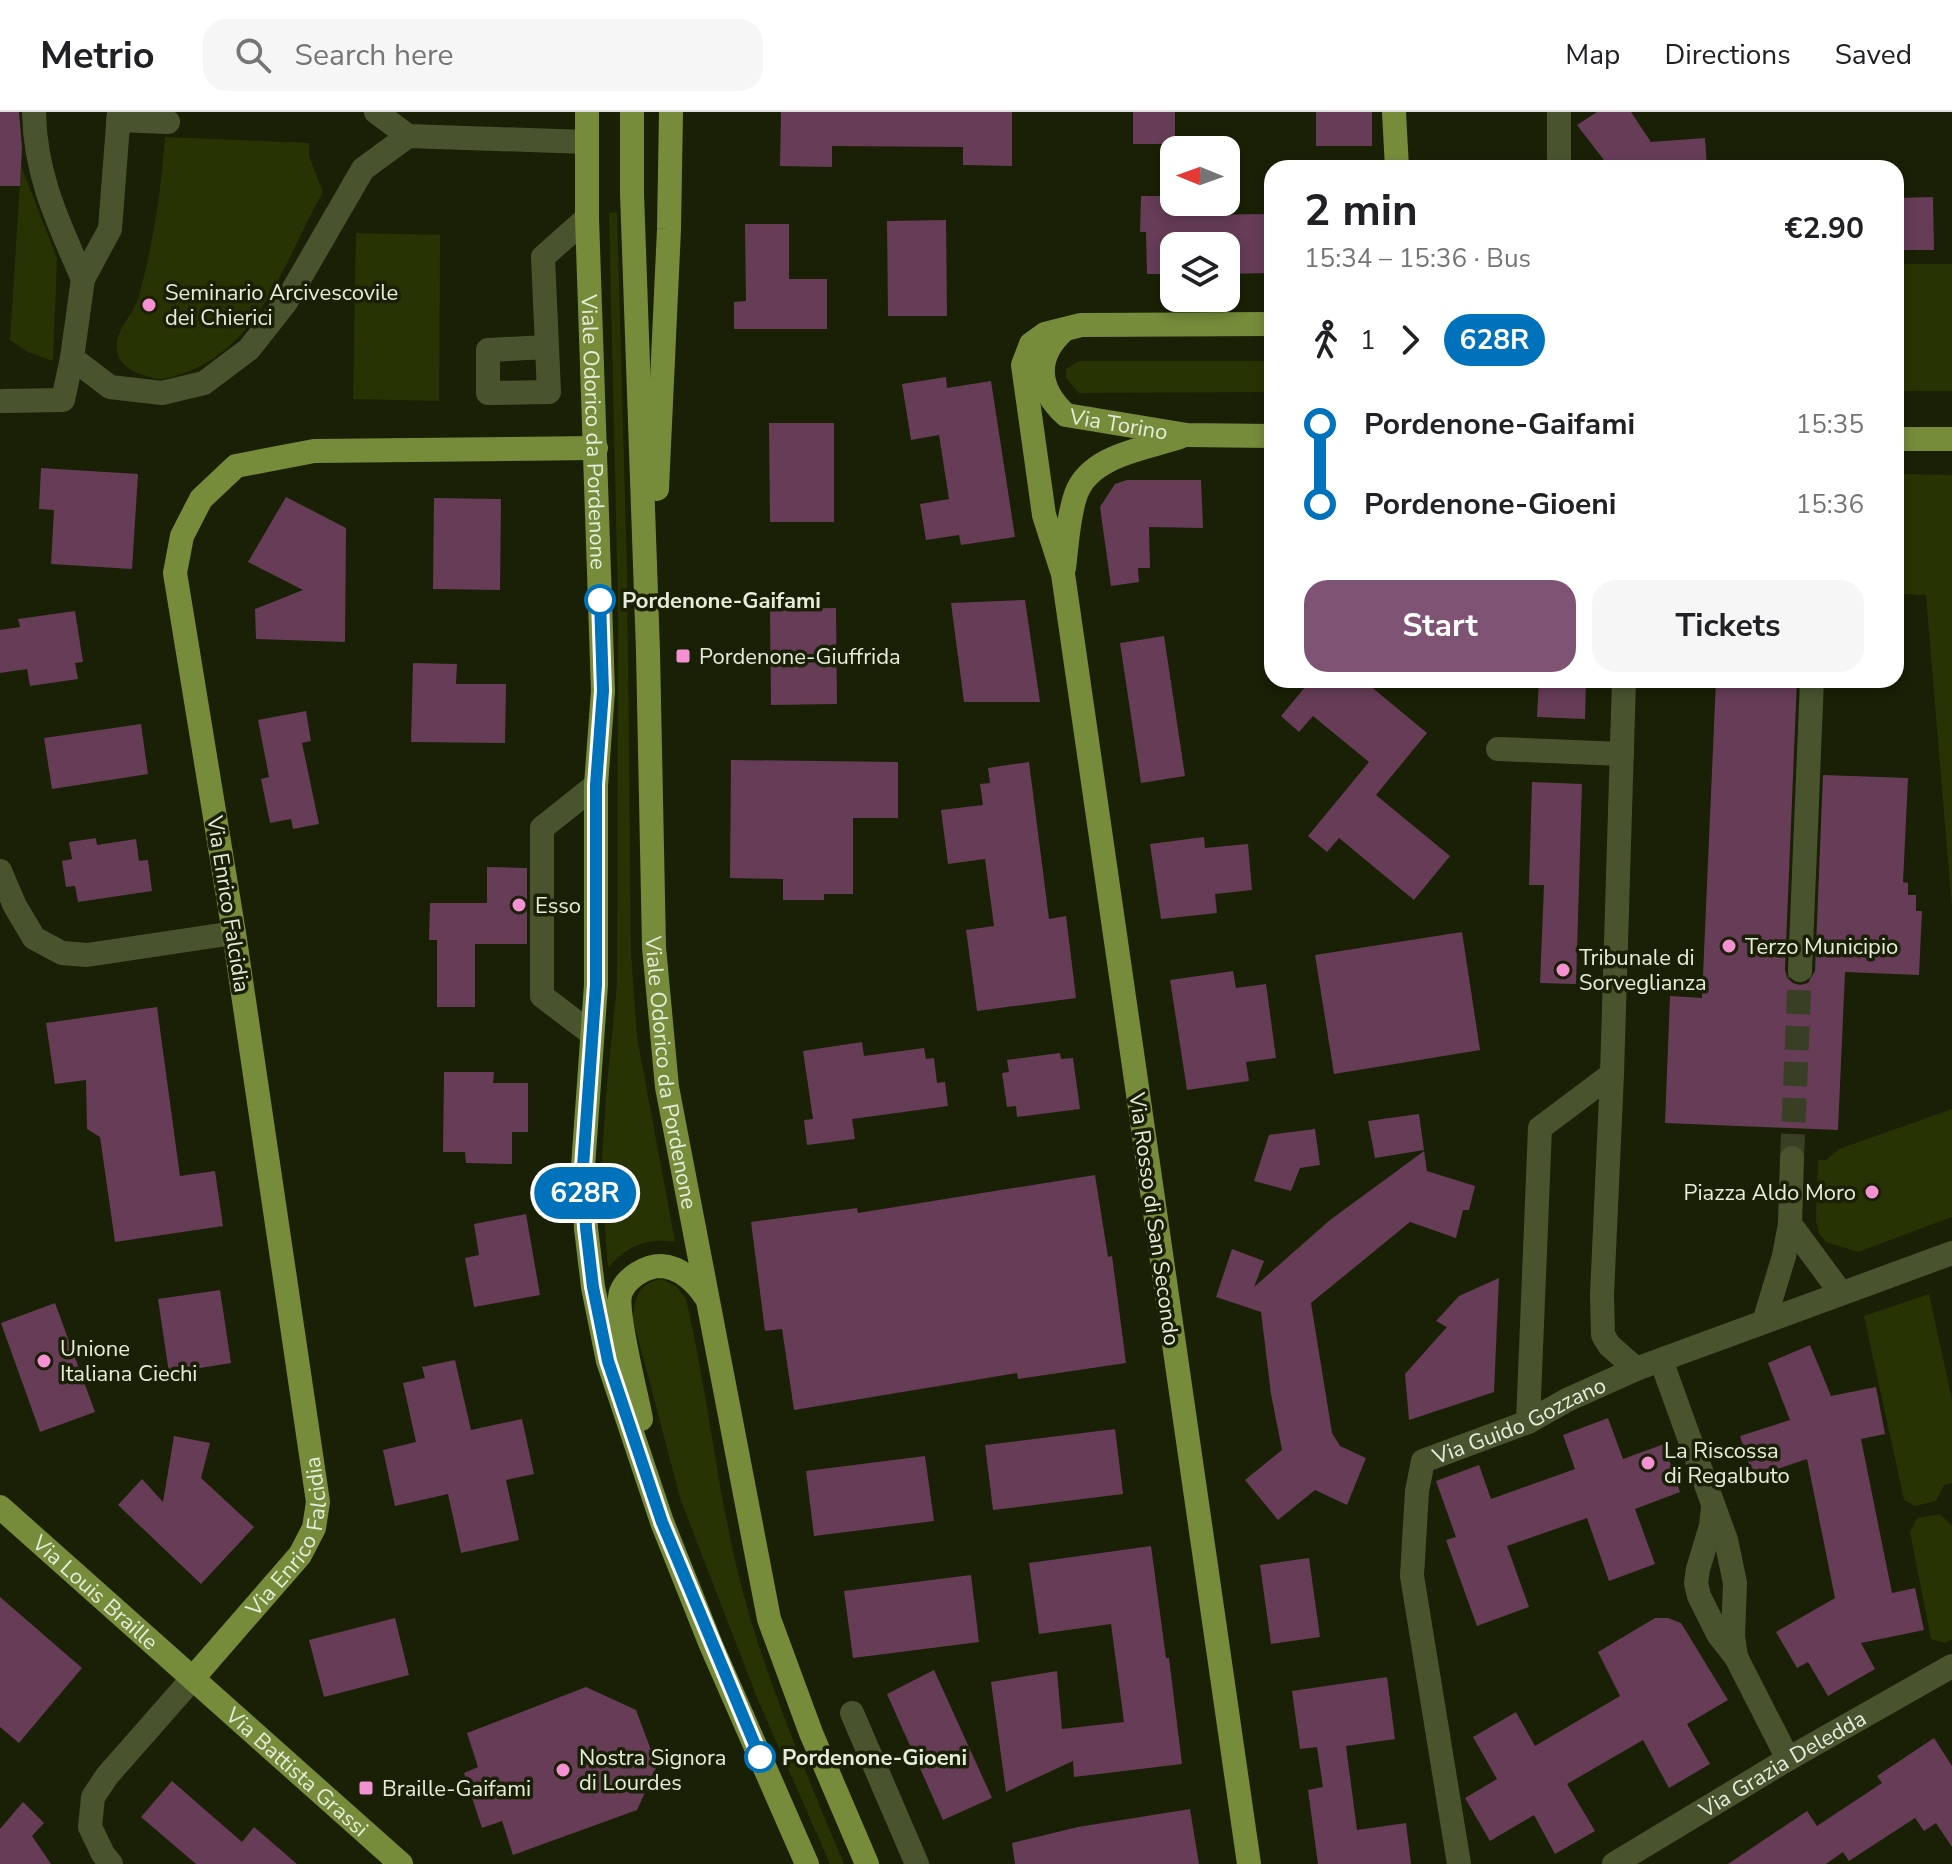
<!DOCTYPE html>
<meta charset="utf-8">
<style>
body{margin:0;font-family:"Nunito Sans",sans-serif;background:#f6f6f6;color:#202124;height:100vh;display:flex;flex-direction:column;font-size:30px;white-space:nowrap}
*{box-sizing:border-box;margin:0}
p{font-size:26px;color:#757577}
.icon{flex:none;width:44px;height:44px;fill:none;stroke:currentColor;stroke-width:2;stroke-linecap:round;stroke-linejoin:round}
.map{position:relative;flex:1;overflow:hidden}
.side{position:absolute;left:1264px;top:48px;width:640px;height:528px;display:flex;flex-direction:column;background:#fff;border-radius:24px;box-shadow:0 4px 12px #0003}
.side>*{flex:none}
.badge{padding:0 16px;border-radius:26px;font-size:28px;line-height:52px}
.needle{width:52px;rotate:271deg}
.buttons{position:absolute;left:1160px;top:24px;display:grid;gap:16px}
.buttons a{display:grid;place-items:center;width:80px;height:80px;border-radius:16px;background:#fff;box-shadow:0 4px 12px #0003;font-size:40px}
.map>.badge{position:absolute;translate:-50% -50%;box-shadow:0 0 0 4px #fff}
.legs{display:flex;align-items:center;gap:12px;height:88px;padding:0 40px;font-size:26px}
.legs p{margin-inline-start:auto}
.headline{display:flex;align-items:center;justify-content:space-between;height:136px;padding:0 40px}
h1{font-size:44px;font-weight:700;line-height:60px}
.action{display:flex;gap:16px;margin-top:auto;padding:16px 40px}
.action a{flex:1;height:92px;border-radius:24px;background:#7f5373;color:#fff;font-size:32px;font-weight:700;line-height:92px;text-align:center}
.action a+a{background:#f6f6f6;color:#202124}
ul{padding:0 40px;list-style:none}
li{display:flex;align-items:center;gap:28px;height:80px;font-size:30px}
li i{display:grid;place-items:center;width:12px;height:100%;margin:0 10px;background:currentColor}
li i::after{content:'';width:20px;height:20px;margin:-10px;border:6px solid;border-radius:50%;background:#fff}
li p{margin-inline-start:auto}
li:first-child i{background:linear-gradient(#0000 50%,currentColor 0)}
li:last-child i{background:linear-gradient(currentColor 50%,#0000 0)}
header{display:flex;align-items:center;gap:48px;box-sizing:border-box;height:112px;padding:0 40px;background:#fff;border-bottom:2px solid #e0e0e0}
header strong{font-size:38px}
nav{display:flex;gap:44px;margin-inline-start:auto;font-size:28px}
.search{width:560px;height:72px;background:#f6f6f6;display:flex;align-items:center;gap:20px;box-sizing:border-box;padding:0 28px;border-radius:24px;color:#757577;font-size:30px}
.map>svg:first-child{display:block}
.green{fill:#283303}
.building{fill:#663c57}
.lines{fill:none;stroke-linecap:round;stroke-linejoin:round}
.minor-tunnel{stroke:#383f25;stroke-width:24;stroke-dasharray:24 12;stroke-linecap:butt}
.minor{stroke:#49542f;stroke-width:24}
.major{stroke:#768c3a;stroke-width:24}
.line-1-casing{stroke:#fff;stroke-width:18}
.line-1{stroke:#0072bc;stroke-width:12}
.poi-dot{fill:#f491d3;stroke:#192005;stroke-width:3}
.stop-1-dot{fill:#fff;stroke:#0072bc;stroke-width:4}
.labels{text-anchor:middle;stroke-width:7;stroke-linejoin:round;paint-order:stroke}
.poi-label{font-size:22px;fill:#e6ecdb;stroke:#192005;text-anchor:start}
.street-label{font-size:22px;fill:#e6ecdb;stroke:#192005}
.stop-label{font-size:22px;font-weight:bold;fill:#e6ecdb;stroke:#192005;text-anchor:start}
</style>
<header>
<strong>Metrio</strong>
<div class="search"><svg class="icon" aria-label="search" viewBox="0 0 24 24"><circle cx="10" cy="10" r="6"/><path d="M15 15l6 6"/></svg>Search here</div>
<nav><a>Map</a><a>Directions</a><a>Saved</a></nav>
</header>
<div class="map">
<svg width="1952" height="1752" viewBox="0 0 1952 1752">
<rect width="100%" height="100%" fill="#192005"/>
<g class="green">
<path d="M 165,25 L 309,31 L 309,44 L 323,80 C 286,145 260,237 181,262 C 171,265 162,269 152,266 C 139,261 123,258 118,243 C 111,222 132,205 138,187 C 153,134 161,80 165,25 Z"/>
<polygon points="21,54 57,146 53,249 28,240 10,228"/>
<path d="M 617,100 L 627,460 L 631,841 L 637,925 L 675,1130 C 647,1125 626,1134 608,1156 L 601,1065 L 606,983 L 617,873 L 618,489 L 609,101 Z"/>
<polygon points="356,121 440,123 439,289 353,287"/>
<rect x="1896" y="152" width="56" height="127"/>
<polygon points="1079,249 1272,249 1272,280 1079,281 1066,266 1066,257"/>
<polygon points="1896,362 1952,363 1952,797 1926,483 1896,482"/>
<polygon points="1952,997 1952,1105 1858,1140 1826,1130 1819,1121 1816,1109 1818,1048 1826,1048 1839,1037"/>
<path d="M 661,1167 L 676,1174 L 686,1187 C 707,1277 716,1370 738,1461 C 763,1562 804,1656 844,1752 L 830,1752 L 758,1588 L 681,1389 L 633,1207 C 634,1186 639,1171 661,1167 Z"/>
<polygon points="1929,1182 1952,1288 1952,1371 1944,1373 1936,1389 1915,1394 1904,1388 1864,1204"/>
<polygon points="1940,1402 1952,1414 1952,1527 1945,1531 1931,1527 1910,1420 1917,1406"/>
</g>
<g class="building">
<polygon points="0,0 19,0 22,36 20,74 0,74"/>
<polygon points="781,0 1012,0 1012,54 963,53 963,35 832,34 832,55 780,54"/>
<rect x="1133" y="0" width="42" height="32"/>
<rect x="1316" y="0" width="56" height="34"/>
<polygon points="1597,0 1631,0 1651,30 1705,26 1707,56 1610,56 1577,13"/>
<polygon points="1141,84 1174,84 1174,90 1184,90 1184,103 1272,102 1272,161 1226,162 1226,134 1174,134 1174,162 1147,162 1146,120 1140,120"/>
<polygon points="1933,85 1934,138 1896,138 1896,86"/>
<polygon points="946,108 947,204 888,204 887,109"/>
<polygon points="745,112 789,112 789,167 827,167 827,217 734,217 734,190 746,189"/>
<polygon points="946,265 947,276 991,269 1015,425 961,433 959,423 926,428 920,392 949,387 939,323 911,328 902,272"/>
<polygon points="769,311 834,311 834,410 770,410"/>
<polygon points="41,356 138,362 132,457 51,452 54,398 39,397"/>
<polygon points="1127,368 1201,368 1203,416 1149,415 1150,456 1138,456 1139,470 1111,474 1100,395 1115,372"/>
<polygon points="286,385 346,416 345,530 256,527 255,497 303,478 248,450"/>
<polygon points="434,386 501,387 500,478 433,477"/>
<polygon points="1025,488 1040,590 964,590 951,491"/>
<polygon points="836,496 837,592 771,593 770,497"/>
<polygon points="75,499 83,550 75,551 78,567 30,574 27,557 0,561 0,518 20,515 18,507"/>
<polygon points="1164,524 1185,664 1141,671 1120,531"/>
<polygon points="413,551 457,552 456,572 506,572 505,631 411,630"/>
<polygon points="1311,568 1363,568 1427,621 1376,683 1450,744 1414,788 1339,726 1327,740 1308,724 1369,650 1313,604 1299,620 1281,604"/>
<polygon points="1539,568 1586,568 1585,607 1537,605"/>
<polygon points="1716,568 1797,568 1785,857 1787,866 1793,871 1800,873 1808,871 1815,859 1823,663 1908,666 1903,770 1908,771 1908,783 1916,783 1916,799 1922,799 1919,863 1845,860 1838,1018 1665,1011 1670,884 1702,886"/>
<polygon points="306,599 311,629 302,631 319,712 293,717 291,707 270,711 261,667 269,665 258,608"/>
<polygon points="141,612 148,662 52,677 44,626"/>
<polygon points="731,648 898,650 898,706 853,706 853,782 824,782 824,788 783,788 783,767 730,766"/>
<polygon points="1029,650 1049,807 1066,804 1076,886 977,899 966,818 994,814 985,747 948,752 941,698 983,693 980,672 990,671 988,656"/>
<polygon points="1532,670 1582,672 1576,872 1540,871 1544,773 1529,773"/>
<polygon points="1204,725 1205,736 1248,732 1252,778 1215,782 1217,801 1161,807 1150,732"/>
<polygon points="96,726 97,733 136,727 139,749 148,748 152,779 78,790 75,774 66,775 62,749 72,747 69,730"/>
<polygon points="487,755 527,756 527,832 475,832 475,895 437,895 437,828 429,828 430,791 487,791"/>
<polygon points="1462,820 1480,938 1334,962 1315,843"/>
<polygon points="1233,859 1236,876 1266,872 1276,946 1246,950 1249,969 1187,978 1170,868"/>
<polygon points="157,895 180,1064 215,1059 223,1114 115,1130 100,1025 87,1017 86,968 55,972 46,911"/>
<polygon points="862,930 864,944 924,936 926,947 934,946 937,971 945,970 948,994 852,1007 855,1027 807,1033 804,1008 813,1007 803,939"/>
<polygon points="1060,941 1061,947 1073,946 1080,997 1017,1005 1016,994 1007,995 1002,961 1009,960 1007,948"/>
<polygon points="444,960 494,960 493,971 528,971 528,1020 512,1020 512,1052 466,1051 465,1040 443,1040"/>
<polygon points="1419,1002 1424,1038 1375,1046 1368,1009"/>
<polygon points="1315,1017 1320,1053 1300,1056 1291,1079 1254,1069 1269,1023"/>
<polygon points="1424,1039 1427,1059 1475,1074 1469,1098 1463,1098 1456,1126 1410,1110 1311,1191 1332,1321 1340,1334 1366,1346 1347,1393 1315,1378 1278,1408 1245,1368 1282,1338 1271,1282 1261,1200 1216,1185 1232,1137 1264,1149 1254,1175 1330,1108"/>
<polygon points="1095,1063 1108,1145 1112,1144 1126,1251 1018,1267 1017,1261 794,1298 782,1217 765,1219 751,1110 857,1096 858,1101"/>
<polygon points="526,1102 540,1183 474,1195 465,1146 479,1143 474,1112"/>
<polygon points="1499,1166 1494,1280 1409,1308 1405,1262 1447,1215 1436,1209 1459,1184"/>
<polygon points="220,1178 231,1251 169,1261 158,1187"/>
<polygon points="55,1191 95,1300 40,1320 1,1211"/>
<polygon points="1810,1233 1831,1284 1876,1275 1885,1322 1861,1327 1892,1481 1915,1476 1924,1518 1861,1531 1875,1557 1828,1584 1808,1550 1797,1556 1776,1520 1835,1486 1807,1347 1753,1365 1740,1324 1790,1308 1768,1251"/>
<polygon points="455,1248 471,1318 522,1307 534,1362 506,1368 519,1428 461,1441 448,1382 395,1394 383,1338 416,1330 403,1271 425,1266 422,1255"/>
<polygon points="1608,1306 1623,1347 1664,1332 1680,1380 1635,1397 1655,1452 1609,1469 1587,1406 1507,1434 1529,1495 1477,1514 1446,1428 1456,1425 1436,1369 1479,1353 1491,1387 1575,1357 1563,1323"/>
<polygon points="1115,1317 1123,1382 993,1398 985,1333"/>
<polygon points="174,1324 210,1331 201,1366 254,1415 201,1472 118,1393 142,1367 163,1390"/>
<polygon points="925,1344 934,1409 814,1424 806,1359"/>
<polygon points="1151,1434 1166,1546 1169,1546 1182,1652 1074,1665 1073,1649 1006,1680 991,1570 1057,1559 1062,1617 1124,1610 1111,1512 1039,1522 1029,1451"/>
<polygon points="1309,1446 1320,1525 1271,1532 1260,1453"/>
<polygon points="971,1463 979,1530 853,1546 844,1479"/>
<polygon points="0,1485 82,1556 19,1631 0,1615"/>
<polygon points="395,1506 409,1563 324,1585 309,1528"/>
<polygon points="1655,1506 1668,1506 1681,1511 1728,1588 1687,1612 1710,1652 1669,1676 1643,1628 1567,1672 1595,1719 1555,1742 1534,1703 1490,1729 1465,1686 1497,1667 1473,1625 1516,1600 1535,1634 1620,1584 1598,1540"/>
<polygon points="934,1558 992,1686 943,1708 887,1582"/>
<polygon points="1387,1565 1395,1627 1346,1634 1357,1718 1406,1711 1411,1752 1318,1752 1308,1678 1323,1675 1317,1635 1300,1637 1292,1579"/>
<polygon points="586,1575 636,1598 657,1654 637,1698 513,1743 502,1709 482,1716 464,1661 478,1655 467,1621"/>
<polygon points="1934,1626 1952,1654 1952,1735 1936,1711 1924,1719 1915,1706 1849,1749 1843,1740 1826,1752 1728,1752 1807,1699 1817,1714 1882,1671 1877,1664"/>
<polygon points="172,1669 242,1730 254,1715 297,1752 196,1752 141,1705"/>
<polygon points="23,1690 44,1711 32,1724 51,1752 0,1752 0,1717"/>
<polygon points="1190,1697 1199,1752 1015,1752 1012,1731 1078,1715"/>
</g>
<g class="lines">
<polyline class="minor-tunnel" points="1792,1046 1800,858"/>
<g class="minor">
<path d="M 34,0 C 35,63 58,110 83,167"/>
<polyline points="376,0 408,24 587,30"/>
<polyline points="1559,0 1559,56"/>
<polyline points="118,8 168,10"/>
<polyline points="547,235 488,238 488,281 549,280 543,145 587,106"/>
<polyline points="72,246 110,275 162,281 204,271 249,237 286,190 363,57 408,24"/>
<polyline points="3,289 63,288 72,246 83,167 110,117 119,0"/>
<polyline points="1624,568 1612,962 1602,1183 1603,1223 1609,1233 1636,1257"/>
<polyline points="1498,637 1622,642"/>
<polyline points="0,759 15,794 34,826 62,841 87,843 234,821"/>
<polyline points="1800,858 1812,568"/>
<polyline points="592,922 542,884 542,716 596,673"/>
<polyline points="1790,1112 1841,1181"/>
<polyline points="1764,1210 1784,1144 1790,1112 1792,1046"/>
<polyline points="1661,1248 1726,1428 1735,1471 1733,1524 1736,1545"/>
<polyline points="1528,1310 1540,1016 1612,962"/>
<polyline points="1713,1395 1711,1414 1698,1457 1696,1471 1699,1484 1718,1522 1736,1545 1788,1647"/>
<polyline points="852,1601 917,1752"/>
<polyline points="111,1752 103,1742 90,1715 93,1685 107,1664 193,1566"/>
<path id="s1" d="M 1459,1752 L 1412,1464 L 1417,1379 L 1423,1349 L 1528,1310 L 1567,1288 L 1636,1257 L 1952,1141"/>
<path id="s2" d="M 1614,1752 L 1788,1647 L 1952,1554"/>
</g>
<g class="major">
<path id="s3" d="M 587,0 L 587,106 L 603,579 L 596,673 L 596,873 L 583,1055 L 586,1116 L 593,1175 L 608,1249 L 662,1410 L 711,1533 L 807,1752"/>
<path id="s4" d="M 632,0 L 632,81 L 648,539 L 654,835 L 667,975 L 769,1507 L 811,1621 L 867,1752"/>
<polyline points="1394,0 1397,56"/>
<path id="s5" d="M 1064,218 C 1034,245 1037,277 1066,303 L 1187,323 L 1272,324"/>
<polyline points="1896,327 1952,327"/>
<polyline points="657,377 669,117 671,0"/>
<path d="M 1064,456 C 1067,433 1068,405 1076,382 C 1090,343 1145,337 1180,325"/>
<path d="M 641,1307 C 637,1284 614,1197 621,1180 C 627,1165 646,1154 661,1154 C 680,1155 696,1170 705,1184"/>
<path id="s6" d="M 0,1395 L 401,1752"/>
<path id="s7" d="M 193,1566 L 300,1443 L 314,1416 L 318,1390 L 234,821 L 175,461 L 182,424 L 201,387 L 236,354 L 314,339 L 596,336"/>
<polyline points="1249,1752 1063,462 1044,403 1023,253 1031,232 1045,222 1081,213 1272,212"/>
</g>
</g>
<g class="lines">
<defs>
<polyline id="line-1" points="600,488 603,579 596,673 596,873 583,1055 586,1116 593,1175 608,1249 662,1410 760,1645"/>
</defs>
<use href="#line-1" class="line-1-casing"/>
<use href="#line-1" class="line-1"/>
</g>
<g class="poi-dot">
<circle cx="149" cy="193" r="8"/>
<rect x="675" y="536" width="16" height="16" rx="4"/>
<circle cx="519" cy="793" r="8"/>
<circle cx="1729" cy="834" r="8"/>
<circle cx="1563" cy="858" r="8"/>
<circle cx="1872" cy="1080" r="8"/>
<circle cx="44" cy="1249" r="8"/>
<circle cx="1648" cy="1351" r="8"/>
<circle cx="563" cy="1658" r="8"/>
<rect x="358" y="1668" width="16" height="16" rx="4"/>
</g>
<g class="stop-1-dot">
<circle cx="600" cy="488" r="14"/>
<circle cx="760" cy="1645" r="14"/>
</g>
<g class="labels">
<g class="poi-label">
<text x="165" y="188">Seminario Arcivescovile<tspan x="165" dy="25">dei Chierici</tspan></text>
<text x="699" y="552">Pordenone-Giuffrida</text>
<text x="535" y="801">Esso</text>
<text x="1745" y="842">Terzo Municipio</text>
<text x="1579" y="853">Tribunale di<tspan x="1579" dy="25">Sorveglianza</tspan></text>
<text x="1856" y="1088" text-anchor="end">Piazza Aldo Moro</text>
<text x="60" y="1244">Unione<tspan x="60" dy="25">Italiana Ciechi</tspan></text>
<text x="1664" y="1346">La Riscossa<tspan x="1664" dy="25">di Regalbuto</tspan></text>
<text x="579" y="1653">Nostra Signora<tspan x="579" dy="25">di Lourdes</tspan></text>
<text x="382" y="1684">Braille-Gaifami</text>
</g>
<g class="street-label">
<text dy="8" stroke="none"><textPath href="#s5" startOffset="152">Via Torino</textPath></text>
<text dy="8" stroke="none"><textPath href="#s3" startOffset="320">Viale Odorico da Pordenone</textPath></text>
<text transform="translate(229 792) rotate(81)" y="8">Via Enrico Falcidia</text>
<text dy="8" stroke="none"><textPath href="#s4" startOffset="962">Viale Odorico da Pordenone</textPath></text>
<text transform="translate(1155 1107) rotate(82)" y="8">Via Rosso di San Secondo</text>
<text dy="8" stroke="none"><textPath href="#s1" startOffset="512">Via Guido Gozzano</textPath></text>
<text dy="8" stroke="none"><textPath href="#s7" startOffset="176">Via Enrico Falcidia</textPath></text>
<text dy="8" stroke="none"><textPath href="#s6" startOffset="128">Via Louis Braille</textPath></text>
<text dy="8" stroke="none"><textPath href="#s2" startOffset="196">Via Grazia Deledda</textPath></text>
<text dy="8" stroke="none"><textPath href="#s6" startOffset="398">Via Battista Grassi</textPath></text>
</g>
<g class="stop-label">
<text x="622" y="496">Pordenone-Gaifami</text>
<text x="782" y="1653">Pordenone-Gioeni</text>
</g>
</g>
</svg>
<div class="buttons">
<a><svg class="needle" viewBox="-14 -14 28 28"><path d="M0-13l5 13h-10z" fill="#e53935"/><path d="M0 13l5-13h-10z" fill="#757577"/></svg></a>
<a><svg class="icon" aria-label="layers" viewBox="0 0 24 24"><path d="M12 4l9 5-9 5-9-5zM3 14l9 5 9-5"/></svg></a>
</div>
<b class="badge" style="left:585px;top:1081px;background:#0072bc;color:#fff">628R</b>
<section class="side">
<div class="headline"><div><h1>2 min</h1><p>15:34 – 15:36 · Bus</p></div><b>€2.90</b></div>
<div class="legs"><svg class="icon" aria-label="walk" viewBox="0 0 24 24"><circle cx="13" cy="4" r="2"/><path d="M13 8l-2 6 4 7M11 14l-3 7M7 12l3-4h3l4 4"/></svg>1<svg class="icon" aria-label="forward" viewBox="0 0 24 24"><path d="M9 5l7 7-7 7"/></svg><b class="badge" style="background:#0072bc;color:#fff">628R</b></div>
<ul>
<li><i style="color:#0072bc"></i><b>Pordenone-Gaifami</b><p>15:35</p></li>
<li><i style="color:#0072bc"></i><b>Pordenone-Gioeni</b><p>15:36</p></li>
</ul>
<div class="action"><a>Start</a><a>Tickets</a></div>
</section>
</div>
